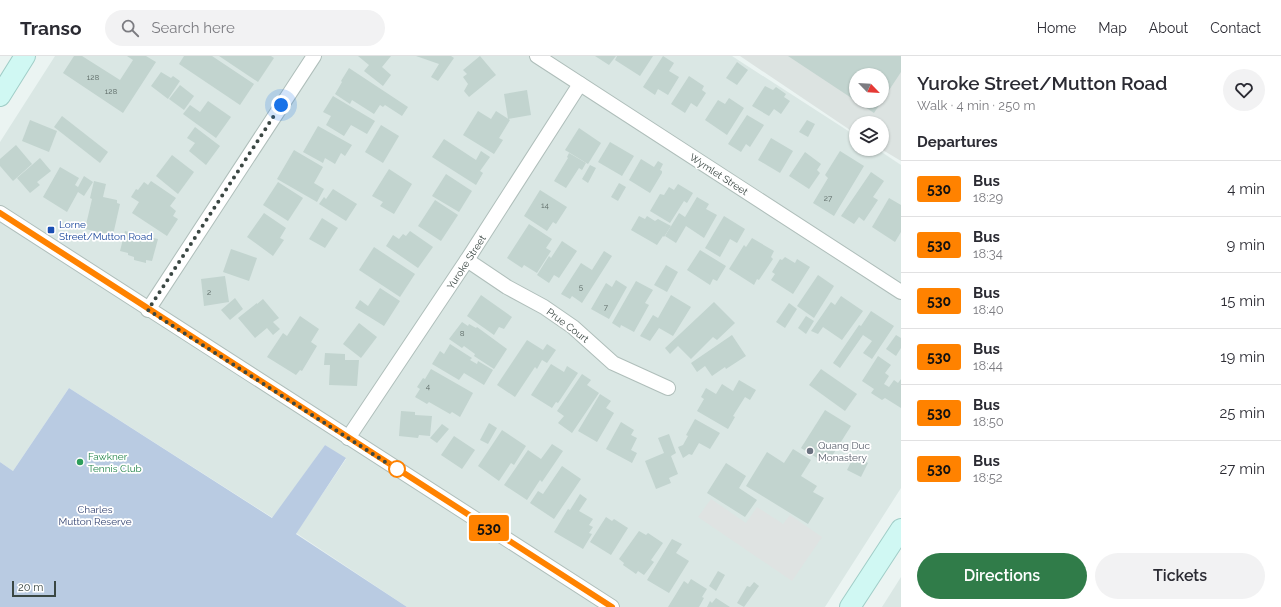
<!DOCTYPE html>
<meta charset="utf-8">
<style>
body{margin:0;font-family:Raleway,sans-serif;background:#f2f2f3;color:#2b2b33;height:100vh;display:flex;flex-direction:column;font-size:15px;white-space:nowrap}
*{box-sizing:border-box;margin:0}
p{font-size:13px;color:#7c7c81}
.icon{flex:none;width:22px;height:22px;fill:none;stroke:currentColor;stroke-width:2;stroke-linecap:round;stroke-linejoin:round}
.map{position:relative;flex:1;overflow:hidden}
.side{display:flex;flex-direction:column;background:#fff;width:380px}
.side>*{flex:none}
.badge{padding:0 8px;border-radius:3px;font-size:14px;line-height:26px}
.needle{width:26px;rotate:115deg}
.controls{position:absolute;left:849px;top:12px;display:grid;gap:8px}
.controls a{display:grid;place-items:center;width:40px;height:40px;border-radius:50%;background:#fff;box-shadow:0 1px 3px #0004;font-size:20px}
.scale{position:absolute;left:12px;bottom:10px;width:44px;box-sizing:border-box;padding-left:4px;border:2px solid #3a4743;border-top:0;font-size:11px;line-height:14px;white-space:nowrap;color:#3a4743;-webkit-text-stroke:3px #fff;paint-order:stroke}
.you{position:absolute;width:20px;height:20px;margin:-10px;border:3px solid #fff;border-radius:50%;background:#1a73e8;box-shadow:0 0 0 6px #1a73e833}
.map>.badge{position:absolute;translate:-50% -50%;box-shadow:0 0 0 2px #fff}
h2{padding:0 16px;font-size:15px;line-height:36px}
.round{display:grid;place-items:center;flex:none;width:42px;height:42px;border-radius:21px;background:#f2f2f3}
.summary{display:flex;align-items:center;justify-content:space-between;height:68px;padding:0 16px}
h1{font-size:19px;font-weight:600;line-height:30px}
.cta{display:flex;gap:8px;margin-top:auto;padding:8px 16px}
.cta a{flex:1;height:46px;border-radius:24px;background:#307c49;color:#fff;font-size:16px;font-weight:600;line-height:46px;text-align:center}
.cta a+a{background:#f2f2f3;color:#2b2b33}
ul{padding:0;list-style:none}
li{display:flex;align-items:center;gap:12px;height:56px;padding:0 16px;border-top:1px solid #e1e1e2}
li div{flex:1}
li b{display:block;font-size:15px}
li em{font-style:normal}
li .badge{min-width:44px;font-weight:700;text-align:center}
header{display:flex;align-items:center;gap:24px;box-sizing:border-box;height:56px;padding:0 20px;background:#fff;border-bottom:1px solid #e1e1e2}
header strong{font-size:19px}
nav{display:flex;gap:22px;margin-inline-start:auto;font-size:14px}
.search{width:280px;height:36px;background:#f2f2f3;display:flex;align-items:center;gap:10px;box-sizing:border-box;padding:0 14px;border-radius:22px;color:#7c7c81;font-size:15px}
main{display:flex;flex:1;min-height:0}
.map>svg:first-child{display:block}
.residential{fill:#dae7e4}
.industrial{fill:#dce3e1;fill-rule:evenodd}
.green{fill:#b9cbe2}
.parking{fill:#dfe3e2}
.building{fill:#c2d4cf}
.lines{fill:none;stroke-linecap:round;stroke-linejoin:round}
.street-casing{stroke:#afbeba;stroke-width:16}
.secondary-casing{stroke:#a0cdc7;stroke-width:22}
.street{stroke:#fff;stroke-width:14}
.secondary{stroke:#d0f8f3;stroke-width:20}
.line-casing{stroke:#fff;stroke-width:9}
.line{stroke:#ff8200;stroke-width:6}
.walk{stroke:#3a4743;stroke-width:4;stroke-dasharray:0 7.2}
.transit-dot{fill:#1a4fb4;stroke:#fff;stroke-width:1.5}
.worship-dot{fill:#6b7280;stroke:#fff;stroke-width:1.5}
.leisure-dot{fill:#2e9e5b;stroke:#fff;stroke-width:1.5}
.stop-dot{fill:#fff;stroke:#ff8200;stroke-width:2}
.labels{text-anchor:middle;stroke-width:3.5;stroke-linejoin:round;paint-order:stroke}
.number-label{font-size:8px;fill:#5c6a66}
.street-label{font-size:10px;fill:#3a4743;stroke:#fff}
.transit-label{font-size:10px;fill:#164399;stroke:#fff;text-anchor:start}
.worship-label{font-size:10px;fill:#5b616d;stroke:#fff;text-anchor:start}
.leisure-label{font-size:10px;fill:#27864d;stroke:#fff;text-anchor:start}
.park-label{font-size:10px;fill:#344472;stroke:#fff}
</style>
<header>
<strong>Transo</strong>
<div class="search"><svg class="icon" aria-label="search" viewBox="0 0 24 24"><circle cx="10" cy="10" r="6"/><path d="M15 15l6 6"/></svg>Search here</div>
<nav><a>Home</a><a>Map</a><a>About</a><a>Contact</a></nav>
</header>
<main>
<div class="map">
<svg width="901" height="551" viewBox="0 0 901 551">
<rect width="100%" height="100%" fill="#ebf4f2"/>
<g class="residential">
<polygon points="55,0 732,0 856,80 856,93 877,93 901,109 901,432 825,551 407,551 296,477 346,403 325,389 273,462 69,332 13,415 0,406 0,86"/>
<polygon points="901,521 901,551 882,551"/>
</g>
<path class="industrial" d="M 740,0 L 901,0 L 901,105 L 881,93 L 882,67 L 856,67 L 856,78 ZM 856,19 L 882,19 L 882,45 L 856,45 Z"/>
<polygon class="green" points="69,332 272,462 325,389 346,402 296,478 407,551 0,551 0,406 13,415"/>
<polygon class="parking" points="711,443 746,467 757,451 783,468 790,459 822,481 792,525 698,461"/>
<g class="building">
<polygon points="74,0 82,0 120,24 133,4 127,0 146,0 156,6 123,57 63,17"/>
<polygon points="184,0 212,0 254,28 240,49 179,8"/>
<polygon points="219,0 271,0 274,2 258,26"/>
<polygon points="358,0 391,0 382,11 391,19 383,30 364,15 369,9"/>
<polygon points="416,0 451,0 454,2 438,25 431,21 439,8"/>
<polygon points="480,0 496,19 469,41 464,35 468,28 463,21 467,18 463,14"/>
<polygon points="595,0 616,0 609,9"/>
<polygon points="617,0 653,0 640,20 615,4"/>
<polygon points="663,0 674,7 669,15 679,21 668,39 658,33 655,39 643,31"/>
<polygon points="788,0 901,0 901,16 874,57 856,45 882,45 882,19 856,19 856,45"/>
<polygon points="737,6 748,14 737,29 726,22"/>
<polygon points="349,12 408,51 402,60 385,49 383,51 380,49 374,58 352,44 350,48 335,38 342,26 341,25"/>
<polygon points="161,16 171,22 173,20 180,25 168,43 151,30"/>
<polygon points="689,20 704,30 702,34 706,37 697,51 691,47 685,57 671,48"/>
<polygon points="180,29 194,40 184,54 169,43"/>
<polygon points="765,30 773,34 776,31 786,38 784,41 790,45 781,58 774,53 769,60 752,50"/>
<polygon points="527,34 531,59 508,63 504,38"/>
<polygon points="333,40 375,65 367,78 351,69 344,80 326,69 331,60 323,56"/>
<polygon points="729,42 744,52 727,79 705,64 718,44 725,48"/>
<polygon points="208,45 231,61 216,82 183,58 190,49 200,56"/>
<polygon points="478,55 491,63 496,55 510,64 499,82 503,84 494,98 463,79"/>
<polygon points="747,59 764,69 750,91 746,88 741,96 728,88"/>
<polygon points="62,60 108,96 100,107 54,71"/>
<polygon points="30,64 57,75 49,96 22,85"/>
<polygon points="807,64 815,68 808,81 799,76"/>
<polygon points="381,69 399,80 383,107 365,96"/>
<polygon points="318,70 352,89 345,100 341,97 335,108 325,102 323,107 303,96"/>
<polygon points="195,71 220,90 206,109 189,95 195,87 187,82"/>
<polygon points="579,72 601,87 588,108 565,94"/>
<polygon points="771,82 793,95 780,117 758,104"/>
<polygon points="444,83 476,104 481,95 490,101 480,115 483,117 476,129 432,101"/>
<polygon points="610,86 634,100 622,120 598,106"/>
<polygon points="16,89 32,108 13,125 0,110 0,103"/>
<polygon points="294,94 323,111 314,127 324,133 317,146 277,123"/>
<polygon points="840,95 864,110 834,160 813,147 828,122 825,119"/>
<polygon points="805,96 821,108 817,114 820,117 809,133 789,120"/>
<polygon points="569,97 586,107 582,114 579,112 566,132 554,125 568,102 567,101"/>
<polygon points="172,99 194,116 178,138 156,120"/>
<polygon points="40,102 51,115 37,126 40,129 30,137 17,122"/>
<polygon points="641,103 654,111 658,105 663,108 660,114 662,115 662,117 650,137 629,124"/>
<polygon points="590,109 596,112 588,127 582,123"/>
<polygon points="60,111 79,122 75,129 78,131 84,120 93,126 84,140 78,136 67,156 43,141"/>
<polygon points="389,113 412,128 394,158 380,150 383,146 372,140"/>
<polygon points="871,116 884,125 873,141 878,144 864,165 859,161 854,168 841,160"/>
<polygon points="446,118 472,135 459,156 432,140"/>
<polygon points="94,125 106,128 103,141 117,144 117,147 120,148 113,179 85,173 92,143 90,142"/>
<polygon points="151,125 176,142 170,150 176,155 173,160 178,163 167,180 132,157 139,146 131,141 136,133 138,134 144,126 148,129"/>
<polygon points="278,126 303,142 288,165 263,149"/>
<polygon points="619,127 626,131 618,145 611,141"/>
<polygon points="678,128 693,137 687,147 684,145 670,167 650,155 660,138 664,139 669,131 674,134"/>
<polygon points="333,133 357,148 346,165 319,148 324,141 326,143"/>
<polygon points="540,134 567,151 556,168 553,166 547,175 524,160"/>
<polygon points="697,141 709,148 706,153 717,159 704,182 686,170 676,187 665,180 679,157 685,161"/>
<polygon points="889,142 901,149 901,176 895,186 872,171"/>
<polygon points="435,144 458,159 441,185 418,170"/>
<polygon points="264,157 286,172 280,182 284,184 273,200 247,181"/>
<polygon points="639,160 645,163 647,160 655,165 658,163 671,170 664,181 663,180 657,189 631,174"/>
<polygon points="724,160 745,173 737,187 730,183 720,201 705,192"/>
<polygon points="322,162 338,172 325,192 309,183"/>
<polygon points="529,168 552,183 546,192 551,195 537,217 524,209 522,212 507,202"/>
<polygon points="125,175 158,183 152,205 146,204 146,207 134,204 134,201 128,199 128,197 120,195"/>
<polygon points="410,175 433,191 418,212 386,190 393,179 399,183 403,178 406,180"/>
<polygon points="752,182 774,195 771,201 773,203 759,224 757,223 754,229 729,213 744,189 746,191"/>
<polygon points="562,185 577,195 559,222 554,219 549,227 537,219 549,200 551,202"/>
<polygon points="374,191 415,218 400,241 359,214"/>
<polygon points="231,193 257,202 249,225 223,216"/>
<polygon points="700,194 726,210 717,225 713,223 710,229 687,214"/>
<polygon points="604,195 612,200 582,247 572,240 570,243 561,238 581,207 592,214"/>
<polygon points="785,201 795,207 797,203 810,211 793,238 771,224 775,218 772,216 780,203 782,204"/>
<polygon points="666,209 678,216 667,236 654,229"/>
<polygon points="818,219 834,230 814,262 797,250"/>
<polygon points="225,220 229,246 204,250 201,223"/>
<polygon points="616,224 627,231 609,263 591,253 606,227 612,231"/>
<polygon points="636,225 653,234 645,247 649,249 634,276 621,269 620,272 612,267"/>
<polygon points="380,232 400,245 384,270 355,252 360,244 368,250"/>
<polygon points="481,239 512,261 504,273 499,271 494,279 467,260"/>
<polygon points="671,239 691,251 673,280 659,272 650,285 640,280 653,259 658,262"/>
<polygon points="841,240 863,255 842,284 823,271 818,278 811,275 831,246 835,249"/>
<polygon points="235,242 243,253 230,264 221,254"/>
<polygon points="263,243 279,262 273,266 280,273 273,279 267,272 255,282 238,262 257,247 257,248"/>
<polygon points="714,246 735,267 717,284 713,281 691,303 678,290 670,298 665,292"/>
<polygon points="789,247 797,253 785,272 776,266"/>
<polygon points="871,255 894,270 872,303 863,297 872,285 863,279 840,312 833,307 859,269 861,270"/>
<polygon points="300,260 319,273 311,286 317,290 302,315 300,314 296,319 267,301 283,277 287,280"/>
<polygon points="806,260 814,265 806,278 798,272"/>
<polygon points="462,266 468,270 469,268 476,272 477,271 507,293 494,313 474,300 475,298 464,290 462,292 449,283"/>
<polygon points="359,267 377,281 361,302 343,288"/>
<polygon points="732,279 746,300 726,313 725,311 712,320 705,310 697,316 691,307"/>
<polygon points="896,279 901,282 901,292 896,300 886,293"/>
<polygon points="527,284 543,294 547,288 556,294 547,307 542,304 537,313 535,311 515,341 497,329"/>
<polygon points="450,288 472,302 470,304 477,308 478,305 493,314 484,329 464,317 459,324 432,308 440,295 444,298"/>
<polygon points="325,297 345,298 345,304 359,304 357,330 329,329 330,309 324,309"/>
<polygon points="878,300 891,309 885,317 889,320 884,328 889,331 894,324 898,327 901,323 901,352 885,342 882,344 871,337 874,333 862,325"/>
<polygon points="551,308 564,316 567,310 578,317 558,347 556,346 552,352 531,339"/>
<polygon points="431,313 473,337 460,361 452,356 450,358 429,346 427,348 415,341 420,333 417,331 423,322 425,323"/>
<polygon points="821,313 857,338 845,355 809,329"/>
<polygon points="582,318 591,324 587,329 599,337 572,377 558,367 564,360 557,355"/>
<polygon points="739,324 756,334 750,344 745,341 733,360 735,361 728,373 697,355 704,343 701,341 706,332 716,338 722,328 733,335"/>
<polygon points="600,338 611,345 606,352 614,357 597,386 578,375"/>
<polygon points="825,354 851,370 827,408 801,392"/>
<polygon points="401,355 415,356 415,359 432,360 430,380 419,379 418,382 399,380"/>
<polygon points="695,363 720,377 710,393 699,387 692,399 689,398 683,402 678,391 683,389 688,380 686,379"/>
<polygon points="621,366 634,374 631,379 637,382 631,394 637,397 632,407 606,393"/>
<polygon points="489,367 497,372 488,388 480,384"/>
<polygon points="442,368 449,373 437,387 430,382"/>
<polygon points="502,374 526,390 514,409 511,407 499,425 478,410"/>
<polygon points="669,378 676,397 671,400 678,418 669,422 671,427 656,433 645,405 664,397 658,382"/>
<polygon points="454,380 475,394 462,413 441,399"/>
<polygon points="552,388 563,395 542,426 540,424 527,444 504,429 528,394 541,403"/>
<polygon points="793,393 811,404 801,420 817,430 813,436 824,442 808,468 746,430 767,396 784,407"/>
<polygon points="854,400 868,407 861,421 847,414"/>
<polygon points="726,407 746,420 739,432 757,444 745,461 707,437"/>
<polygon points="562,410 581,423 554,463 530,447 538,435 543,438"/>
<polygon points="580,438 587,443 579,455 593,463 589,469 593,471 589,477 592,478 583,493 554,476 568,453 570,454"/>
<polygon points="606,461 612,465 614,463 628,472 611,499 590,486"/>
<polygon points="639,475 646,479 648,477 663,487 651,504 654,506 644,519 638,515 636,518 623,509 624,507 619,503"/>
<polygon points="672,483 682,488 676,497 689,505 669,537 647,524"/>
<polygon points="718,515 725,519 716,535 709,530"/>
<polygon points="691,523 707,533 702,541 704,542 699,551 668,551 684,525 688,528"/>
<polygon points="754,526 759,530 744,551 737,547 747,530 750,531"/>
<polygon points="716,542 730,551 707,551 710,545 712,547"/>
</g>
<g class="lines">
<defs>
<g id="street">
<polyline points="537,0 901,236"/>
<polyline points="0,157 612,551"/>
<polyline points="467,204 507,231 544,251 573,271 613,307 668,332"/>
<polyline points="148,254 314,0"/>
<polyline points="348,382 467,204 580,28"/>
</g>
<g id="secondary">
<polyline points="0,40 25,0"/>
<polyline points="850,551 901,473"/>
</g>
</defs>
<use href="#street" class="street-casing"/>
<use href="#secondary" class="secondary-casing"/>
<use href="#street" class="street"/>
<use href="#secondary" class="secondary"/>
</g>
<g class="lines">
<defs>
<polyline id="line" points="0,157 612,551"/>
</defs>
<use href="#line" class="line-casing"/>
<use href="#line" class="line"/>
<polyline class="walk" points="281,49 148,254 401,416 397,413"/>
</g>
<rect class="transit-dot" x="47" y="170" width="8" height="8" rx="2"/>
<circle class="worship-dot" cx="810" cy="395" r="4"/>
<circle class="leisure-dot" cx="80" cy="406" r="4"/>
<circle class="stop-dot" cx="397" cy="413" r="8"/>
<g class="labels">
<g class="number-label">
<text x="93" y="24">128</text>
<text x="111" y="38">128</text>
<text x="828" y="145">27</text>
<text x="545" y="152">14</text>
<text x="581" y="234">5</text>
<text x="209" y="239">2</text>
<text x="606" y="254">7</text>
<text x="462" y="280">8</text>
<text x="428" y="333">4</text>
</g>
<g class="street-label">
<text transform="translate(719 118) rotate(33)" y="4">Wymlet Street</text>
<text transform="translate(466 206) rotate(-57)" y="4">Yuroke Street</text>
<text transform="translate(568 269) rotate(37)" y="4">Prue Court</text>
</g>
<g class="transit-label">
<text x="59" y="172">Lorne<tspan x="59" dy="12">Street/Mutton Road</tspan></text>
</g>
<g class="worship-label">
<text x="818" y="393">Quang Duc<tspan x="818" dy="12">Monastery</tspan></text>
</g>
<g class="leisure-label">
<text x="88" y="404">Fawkner<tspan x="88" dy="12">Tennis Club</tspan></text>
</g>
<g class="park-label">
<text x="95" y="457">Charles<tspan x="95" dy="12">Mutton Reserve</tspan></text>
</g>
</g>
</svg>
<div class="controls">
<a><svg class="needle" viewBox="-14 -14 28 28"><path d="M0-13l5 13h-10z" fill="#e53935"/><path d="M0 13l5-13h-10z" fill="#7c7c81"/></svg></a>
<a><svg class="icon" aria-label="layers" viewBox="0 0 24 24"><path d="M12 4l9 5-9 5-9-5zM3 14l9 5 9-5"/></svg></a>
</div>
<div class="scale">20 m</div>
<div class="you" style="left:281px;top:49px"></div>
<b class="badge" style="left:489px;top:472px;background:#ff8200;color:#111">530</b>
</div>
<section class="side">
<div class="summary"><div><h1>Yuroke Street/Mutton Road</h1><p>Walk · 4 min · 250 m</p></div><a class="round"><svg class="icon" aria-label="heart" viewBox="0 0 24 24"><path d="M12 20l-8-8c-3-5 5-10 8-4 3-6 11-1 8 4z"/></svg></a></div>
<h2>Departures</h2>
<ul>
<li><span class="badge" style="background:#ff8200;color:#111">530</span><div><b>Bus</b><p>18:29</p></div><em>4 min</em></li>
<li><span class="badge" style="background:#ff8200;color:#111">530</span><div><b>Bus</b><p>18:34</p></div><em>9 min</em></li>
<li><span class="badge" style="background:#ff8200;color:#111">530</span><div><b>Bus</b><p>18:40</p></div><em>15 min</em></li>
<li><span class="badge" style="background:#ff8200;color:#111">530</span><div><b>Bus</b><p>18:44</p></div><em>19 min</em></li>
<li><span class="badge" style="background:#ff8200;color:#111">530</span><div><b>Bus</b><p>18:50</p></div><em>25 min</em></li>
<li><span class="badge" style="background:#ff8200;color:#111">530</span><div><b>Bus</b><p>18:52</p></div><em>27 min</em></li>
</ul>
<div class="cta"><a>Directions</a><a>Tickets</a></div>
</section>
</main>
